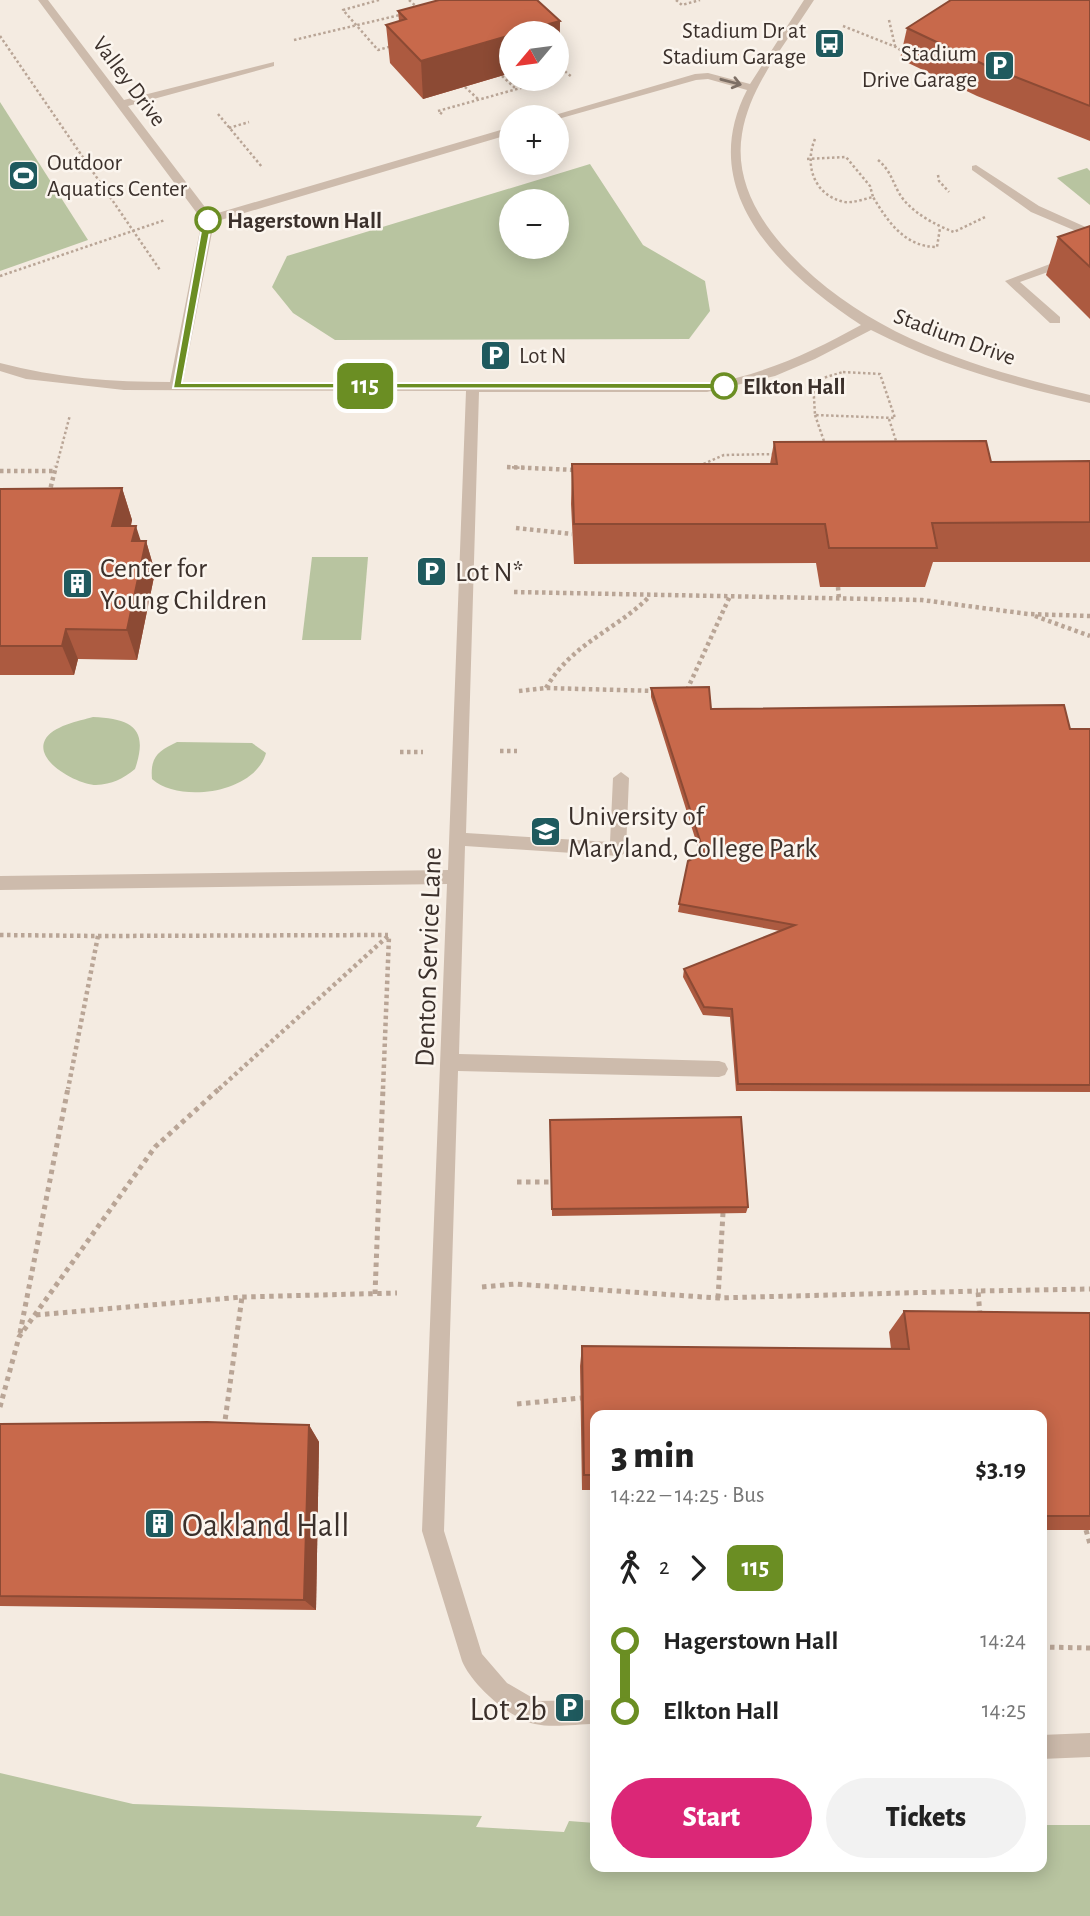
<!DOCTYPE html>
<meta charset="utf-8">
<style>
body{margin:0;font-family:"Alegreya Sans",sans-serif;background:#f2f2f2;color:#222;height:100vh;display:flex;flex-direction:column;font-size:26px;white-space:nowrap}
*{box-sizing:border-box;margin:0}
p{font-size:23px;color:#767676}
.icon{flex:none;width:38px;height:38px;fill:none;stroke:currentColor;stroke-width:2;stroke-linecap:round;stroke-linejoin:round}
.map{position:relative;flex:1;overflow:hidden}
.sheet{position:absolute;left:590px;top:1410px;width:457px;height:462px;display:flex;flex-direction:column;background:#fff;border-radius:14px;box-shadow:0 4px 18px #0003}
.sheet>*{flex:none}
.badge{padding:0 14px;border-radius:10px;font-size:24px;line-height:46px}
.needle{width:46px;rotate:241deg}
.buttons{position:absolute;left:499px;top:21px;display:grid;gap:14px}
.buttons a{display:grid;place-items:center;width:70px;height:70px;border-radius:50%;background:#fff;box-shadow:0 4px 18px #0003;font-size:35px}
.map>.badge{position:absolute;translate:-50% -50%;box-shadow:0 0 0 4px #fff}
.legs{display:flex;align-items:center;gap:10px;height:77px;padding:0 21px;font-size:23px}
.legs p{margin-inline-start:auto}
.headline{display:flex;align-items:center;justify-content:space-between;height:119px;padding:0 21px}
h1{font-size:38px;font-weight:800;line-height:52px}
.cta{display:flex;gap:14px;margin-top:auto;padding:14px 21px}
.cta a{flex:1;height:80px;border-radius:42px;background:#db2777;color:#fff;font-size:28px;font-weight:800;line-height:80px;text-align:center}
.cta a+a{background:#f2f2f2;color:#222}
ul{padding:0 21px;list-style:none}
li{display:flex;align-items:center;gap:24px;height:70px;font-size:26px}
li i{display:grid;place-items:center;width:10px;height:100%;margin:0 9px;background:currentColor}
li i::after{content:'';width:18px;height:18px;margin:-9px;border:5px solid;border-radius:50%;background:#fff}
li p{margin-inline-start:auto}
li:first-child i{background:linear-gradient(#0000 50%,currentColor 0)}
li:last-child i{background:linear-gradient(currentColor 50%,#0000 0)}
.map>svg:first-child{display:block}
.green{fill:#b8c4a0;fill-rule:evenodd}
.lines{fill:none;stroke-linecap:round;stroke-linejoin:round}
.path-far2{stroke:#b9a596;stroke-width:2.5;stroke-dasharray:2.5 2.5;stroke-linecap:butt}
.path-far1{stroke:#b9a596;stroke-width:4.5;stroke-dasharray:3.5 3.5;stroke-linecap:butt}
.path{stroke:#b9a596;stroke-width:5;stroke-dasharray:4.5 4.5;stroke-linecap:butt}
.minor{fill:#cdbbac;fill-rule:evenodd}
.wall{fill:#ac5a40}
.shaded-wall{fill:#8c4a34}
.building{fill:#c8694b;stroke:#8c4a34;stroke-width:2}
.oneway{stroke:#7d6f65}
.line-1{fill:#6b8e23;stroke:#fff;stroke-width:2}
.stop-1-dot{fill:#fff;stroke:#6b8e23;stroke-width:3.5}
.labels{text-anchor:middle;stroke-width:5;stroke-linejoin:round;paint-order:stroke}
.far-poi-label{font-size:23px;fill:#3b302b;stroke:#fbf5ee;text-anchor:end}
.far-street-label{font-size:23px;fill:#3b302b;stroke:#fbf5ee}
.far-stop-label{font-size:23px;font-weight:bold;fill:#3b302b;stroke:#fbf5ee;text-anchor:start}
.poi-label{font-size:28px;fill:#3b302b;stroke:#fbf5ee;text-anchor:start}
.street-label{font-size:28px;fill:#3b302b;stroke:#fbf5ee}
.near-poi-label{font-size:33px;fill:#3b302b;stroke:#fbf5ee;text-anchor:start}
</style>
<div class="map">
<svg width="1090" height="1916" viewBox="0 0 1090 1916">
<rect width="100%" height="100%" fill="#f4ebe1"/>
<g class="green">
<polygon points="0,102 88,240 0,271"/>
<path d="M 590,164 L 643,245 L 705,281 L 710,311 L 689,339 L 335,340 L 293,313 L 272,287 L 287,256 ZM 511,201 L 556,201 L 556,247 L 511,247 Z"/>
<polygon points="1087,168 1090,171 1090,205 1057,178"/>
<polygon points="312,557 368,557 361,640 302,640"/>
<path d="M 93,717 C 132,719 149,728 135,769 C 123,779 112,784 96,785 C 79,785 34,762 45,740 C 52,726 79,721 93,717 Z"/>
<path d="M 177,742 L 252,743 L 266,753 C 255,793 180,804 152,779 C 150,757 158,751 177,742 Z"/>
<polygon points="0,1773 133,1804 482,1816 476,1827 564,1832 569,1821 595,1823 595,1867 1041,1867 1041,1825 1090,1825 1090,1916 0,1916"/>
</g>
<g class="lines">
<g class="path-far2">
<polyline points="379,0 343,10 378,50 392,46"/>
<polyline points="409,0 419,9"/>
<polyline points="676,0 682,5 700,0"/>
<polyline points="889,20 895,46"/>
<polyline points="843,26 896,47 906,54"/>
<polyline points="0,36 160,270"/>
<polyline points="294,40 404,14"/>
<polyline points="556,71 562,69 572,77"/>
<polyline points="502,76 515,88"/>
<polyline points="535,84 553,79"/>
<polyline points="465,87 478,99"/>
<polyline points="218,114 262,167"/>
<polyline points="442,114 438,111 535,84 532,79"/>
<polyline points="229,128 249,122"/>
<path d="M 815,139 C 804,165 814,196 845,202 C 854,203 864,199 873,197 C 888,222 905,247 937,247 L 940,228"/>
<polyline points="807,159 846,157 870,186 873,197"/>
<path d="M 878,160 C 890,170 892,180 899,193 C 909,211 935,225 954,232 L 985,217"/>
<polyline points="938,175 939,181 949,192"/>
<polyline points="0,276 165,220"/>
<polygon points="843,372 880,374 895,418 815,415 813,381"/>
<polyline points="815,415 826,447"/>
<polyline points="889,419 897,444"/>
<polyline points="699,466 724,455 776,454"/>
<polyline points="507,467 526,468"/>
<polyline points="56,468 70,415"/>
</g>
<g class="path-far1">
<polyline points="507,467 575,470"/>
<polyline points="0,471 54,471"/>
<polyline points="49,494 56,466"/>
<polyline points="516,528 572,534"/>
<polyline points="838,587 839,599"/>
<polyline points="514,592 922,600 1028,614 1090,616"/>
<polyline points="1035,616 1090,636"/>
<path d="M 546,688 C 572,643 615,631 650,596"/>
<polyline points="687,690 730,596"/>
<polyline points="519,691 546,688 655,691"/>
<polyline points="500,751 517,751"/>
<polyline points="400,752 423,752"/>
<polyline points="0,935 98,936 68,1089"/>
<polyline points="98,936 388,935"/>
<polyline points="219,1089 389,935"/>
<polyline points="383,1089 389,936"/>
</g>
<g class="path">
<polyline points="517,1182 552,1182"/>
<polyline points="482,1287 515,1284 718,1298 978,1291"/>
<polyline points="375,1294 383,1088"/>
<polyline points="718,1298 723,1213"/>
<polyline points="36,1315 242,1297 397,1293"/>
<polyline points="980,1315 978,1291 1090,1289"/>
<polyline points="20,1333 68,1088"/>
<polyline points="517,1404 581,1398"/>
<polyline points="0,1407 19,1337 155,1147 220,1088"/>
<polyline points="224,1428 242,1297"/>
<polyline points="1086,1530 1090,1544"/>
<polyline points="1041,1647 1090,1648"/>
</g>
<g class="minor">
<path d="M 38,0 L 48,0 L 124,100 L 274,62 L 274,66 L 128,106 L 211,215 L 511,127 L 511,134 L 214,222 L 183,382 L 707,384 C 763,375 812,352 861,325 C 782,273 694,192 747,90 L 708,79 L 696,80 L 558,119 L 548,117 L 695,74 L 708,73 L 750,84 L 804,0 L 814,0 C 788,41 750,84 742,134 C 735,176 755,214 782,245 C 862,336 975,368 1090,395 L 1090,403 C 1014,386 941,366 871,330 L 815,359 L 775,376 L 707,392 L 479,392 L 466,833 L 610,842 L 613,778 L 621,772 L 629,778 L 626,849 L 624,854 L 618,856 L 465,846 L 459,1054 L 719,1061 L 725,1063 L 728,1069 L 725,1075 L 719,1077 L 458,1071 L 444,1531 L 482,1654 L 507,1683 L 538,1701 L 595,1700 L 595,1724 C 577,1724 552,1728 535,1724 C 509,1718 472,1685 462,1661 L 422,1531 L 447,884 L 0,890 L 0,876 L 448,870 L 466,391 L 124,390 L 26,379 L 0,371 L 0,363 C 55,378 113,382 170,382 L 202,220 Z"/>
<polygon points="976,165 1039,206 1090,229 1090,237 1031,212 972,170 972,166"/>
<polygon points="1090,249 1090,257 1020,282 1060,317 1060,323 1050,323 1005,281"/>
<polygon points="1090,1733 1090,1757 1041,1759 1041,1735"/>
</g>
</g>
<g class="wall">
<polygon points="439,0 537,0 560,21 559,59 556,59 556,33 511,33 511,73 423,99 390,63 386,25 399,21 398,11"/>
<polygon points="1090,0 1090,141 977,96 900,59 907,28"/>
<polygon points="1090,226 1090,319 1046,275 1058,237"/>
<polygon points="774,442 991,462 1090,461 1090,562 933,562 925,587 820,587 816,563 574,564 571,504 572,464 770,464"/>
<polygon points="122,488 132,520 131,526 141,541 146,541 155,572 137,660 78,659 74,675 0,675 0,489"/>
<polygon points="651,688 711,709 1070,729 1090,729 1090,1092 736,1091 730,1017 703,1015 683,977 684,969 780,931 678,912 688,861 700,854 651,697"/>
<polygon points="550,1120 748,1207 746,1213 552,1216"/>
<polygon points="904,1311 1090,1313 1090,1530 1041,1530 1041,1416 595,1416 595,1490 582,1490 580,1366 582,1346 891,1349 889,1332"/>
<polygon points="0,1424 309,1425 319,1442 316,1610 0,1606"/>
</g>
<g class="shaded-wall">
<polygon points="560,21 559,59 556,59 556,33 516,33"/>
<polygon points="511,35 511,73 423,99 421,61"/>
<polygon points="122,488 132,520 122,557 112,526"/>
<polygon points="136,526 144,551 146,541 155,572 137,660 127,630 132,541"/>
<polygon points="66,629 78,659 74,675 62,646"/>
<polygon points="309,1425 319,1442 316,1610 304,1600"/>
</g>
<g class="building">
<polygon points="439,0 537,0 560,21 516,33 511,33 511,35 421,61 386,25 406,19 398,11"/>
<polygon points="951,0 1090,0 1090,106 985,65 907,28"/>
<polygon points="1090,226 1090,267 1058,237"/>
<polygon points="986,441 991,462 1090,461 1090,522 932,523 937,548 829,548 825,524 574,524 572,464 777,464 774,442"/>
<polygon points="122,488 112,526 136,526 132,541 146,541 127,630 66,629 62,646 0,646 0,489"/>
<polygon points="709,687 711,709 1064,705 1070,729 1090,729 1090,1085 738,1084 732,1009 704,1007 684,969 795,925 679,904 688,861 704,853 651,688"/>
<polygon points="741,1117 748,1207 552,1209 550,1120"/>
<polygon points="904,1311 1090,1313 1090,1516 1041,1516 1041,1416 595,1416 595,1475 584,1475 582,1346 909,1349"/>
<polygon points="207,1422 309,1425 304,1600 0,1596 0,1424"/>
</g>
<defs><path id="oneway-shaft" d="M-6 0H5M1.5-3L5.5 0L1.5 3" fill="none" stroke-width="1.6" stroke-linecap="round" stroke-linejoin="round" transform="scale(1.75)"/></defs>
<use class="oneway" href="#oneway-shaft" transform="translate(731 82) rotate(15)"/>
<polygon class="line-1" points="208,217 212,220 182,383 724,383 729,386 724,389 173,388 203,220"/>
<defs>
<symbol id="bus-square" viewBox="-11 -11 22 22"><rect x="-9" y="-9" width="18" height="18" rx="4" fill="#1f5a5e" stroke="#fbf5ee"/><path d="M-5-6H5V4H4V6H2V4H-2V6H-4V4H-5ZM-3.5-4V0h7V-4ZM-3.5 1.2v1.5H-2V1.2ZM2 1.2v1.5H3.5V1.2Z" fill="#fff"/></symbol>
<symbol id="parking-square" viewBox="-11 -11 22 22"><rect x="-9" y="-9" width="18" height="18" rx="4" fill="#1f5a5e" stroke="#fbf5ee"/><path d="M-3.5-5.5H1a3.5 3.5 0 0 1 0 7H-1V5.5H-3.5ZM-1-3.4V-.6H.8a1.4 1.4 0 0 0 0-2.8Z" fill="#fff"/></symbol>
<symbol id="stadium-square" viewBox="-11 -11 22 22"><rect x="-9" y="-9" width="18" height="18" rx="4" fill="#1f5a5e" stroke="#fbf5ee"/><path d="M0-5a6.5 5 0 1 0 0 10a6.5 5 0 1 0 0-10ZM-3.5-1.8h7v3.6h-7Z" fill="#fff"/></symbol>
<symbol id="building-square" viewBox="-11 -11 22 22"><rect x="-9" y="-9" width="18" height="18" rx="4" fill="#1f5a5e" stroke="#fbf5ee"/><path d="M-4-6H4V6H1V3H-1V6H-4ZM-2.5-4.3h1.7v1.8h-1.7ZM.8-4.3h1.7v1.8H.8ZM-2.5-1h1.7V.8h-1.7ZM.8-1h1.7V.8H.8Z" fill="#fff"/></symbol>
<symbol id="university-square" viewBox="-11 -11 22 22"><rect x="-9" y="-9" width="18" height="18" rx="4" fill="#1f5a5e" stroke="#fbf5ee"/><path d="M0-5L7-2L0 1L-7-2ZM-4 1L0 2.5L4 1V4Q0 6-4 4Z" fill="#fff"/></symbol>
</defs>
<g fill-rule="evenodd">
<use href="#bus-square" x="812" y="26" width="35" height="35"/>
<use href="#parking-square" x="982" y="48" width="35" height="35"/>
<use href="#stadium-square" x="6" y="158" width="35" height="35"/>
<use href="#parking-square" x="478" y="338" width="35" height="35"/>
<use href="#parking-square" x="414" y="554" width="35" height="35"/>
<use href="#building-square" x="60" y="566" width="35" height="35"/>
<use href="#university-square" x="528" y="814" width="35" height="35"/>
<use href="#building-square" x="142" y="1506" width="35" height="35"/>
<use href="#parking-square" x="552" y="1690" width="35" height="35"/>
</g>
<g class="stop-1-dot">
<circle cx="208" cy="220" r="12"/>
<circle cx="724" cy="386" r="12"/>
</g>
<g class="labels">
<g class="far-poi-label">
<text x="806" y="38">Stadium Dr at<tspan x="806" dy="26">Stadium Garage</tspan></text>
<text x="977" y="61">Stadium<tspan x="977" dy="26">Drive Garage</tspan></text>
<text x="47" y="170" text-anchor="start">Outdoor<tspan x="47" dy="26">Aquatics Center</tspan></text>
<text x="519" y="363" text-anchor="start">Lot N</text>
</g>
<g class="far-street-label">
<text transform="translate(130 81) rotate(53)" y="8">Valley Drive</text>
<text transform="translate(955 336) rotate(20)" y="8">Stadium Drive</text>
</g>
<g class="far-stop-label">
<text x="227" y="228">Hagerstown Hall</text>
<text x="743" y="394">Elkton Hall</text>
</g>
<g class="poi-label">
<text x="100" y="577">Center for<tspan x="100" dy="32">Young Children</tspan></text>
<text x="455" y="581">Lot N*</text>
<text x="568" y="825">University of<tspan x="568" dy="32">Maryland, College Park</tspan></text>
</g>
<g class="street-label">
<text transform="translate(427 957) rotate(-88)" y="10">Denton Service Lane</text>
</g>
<g class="near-poi-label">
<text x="182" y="1536">Oakland Hall</text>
<text x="547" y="1720" text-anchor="end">Lot 2b</text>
</g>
</g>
</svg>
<div class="buttons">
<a><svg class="needle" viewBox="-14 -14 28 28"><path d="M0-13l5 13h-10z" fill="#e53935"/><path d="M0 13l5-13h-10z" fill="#767676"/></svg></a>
<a>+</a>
<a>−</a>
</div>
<b class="badge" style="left:365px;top:386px;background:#6b8e23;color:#fff">115</b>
<section class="sheet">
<div class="headline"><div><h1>3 min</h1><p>14:22 – 14:25 · Bus</p></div><b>$3.19</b></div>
<div class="legs"><svg class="icon" aria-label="walk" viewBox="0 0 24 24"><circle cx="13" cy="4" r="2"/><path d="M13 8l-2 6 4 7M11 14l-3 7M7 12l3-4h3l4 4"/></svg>2<svg class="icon" aria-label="forward" viewBox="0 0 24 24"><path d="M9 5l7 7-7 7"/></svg><b class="badge" style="background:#6b8e23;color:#fff">115</b></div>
<ul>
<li><i style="color:#6b8e23"></i><b>Hagerstown Hall</b><p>14:24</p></li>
<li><i style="color:#6b8e23"></i><b>Elkton Hall</b><p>14:25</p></li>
</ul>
<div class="cta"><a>Start</a><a>Tickets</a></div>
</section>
</div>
